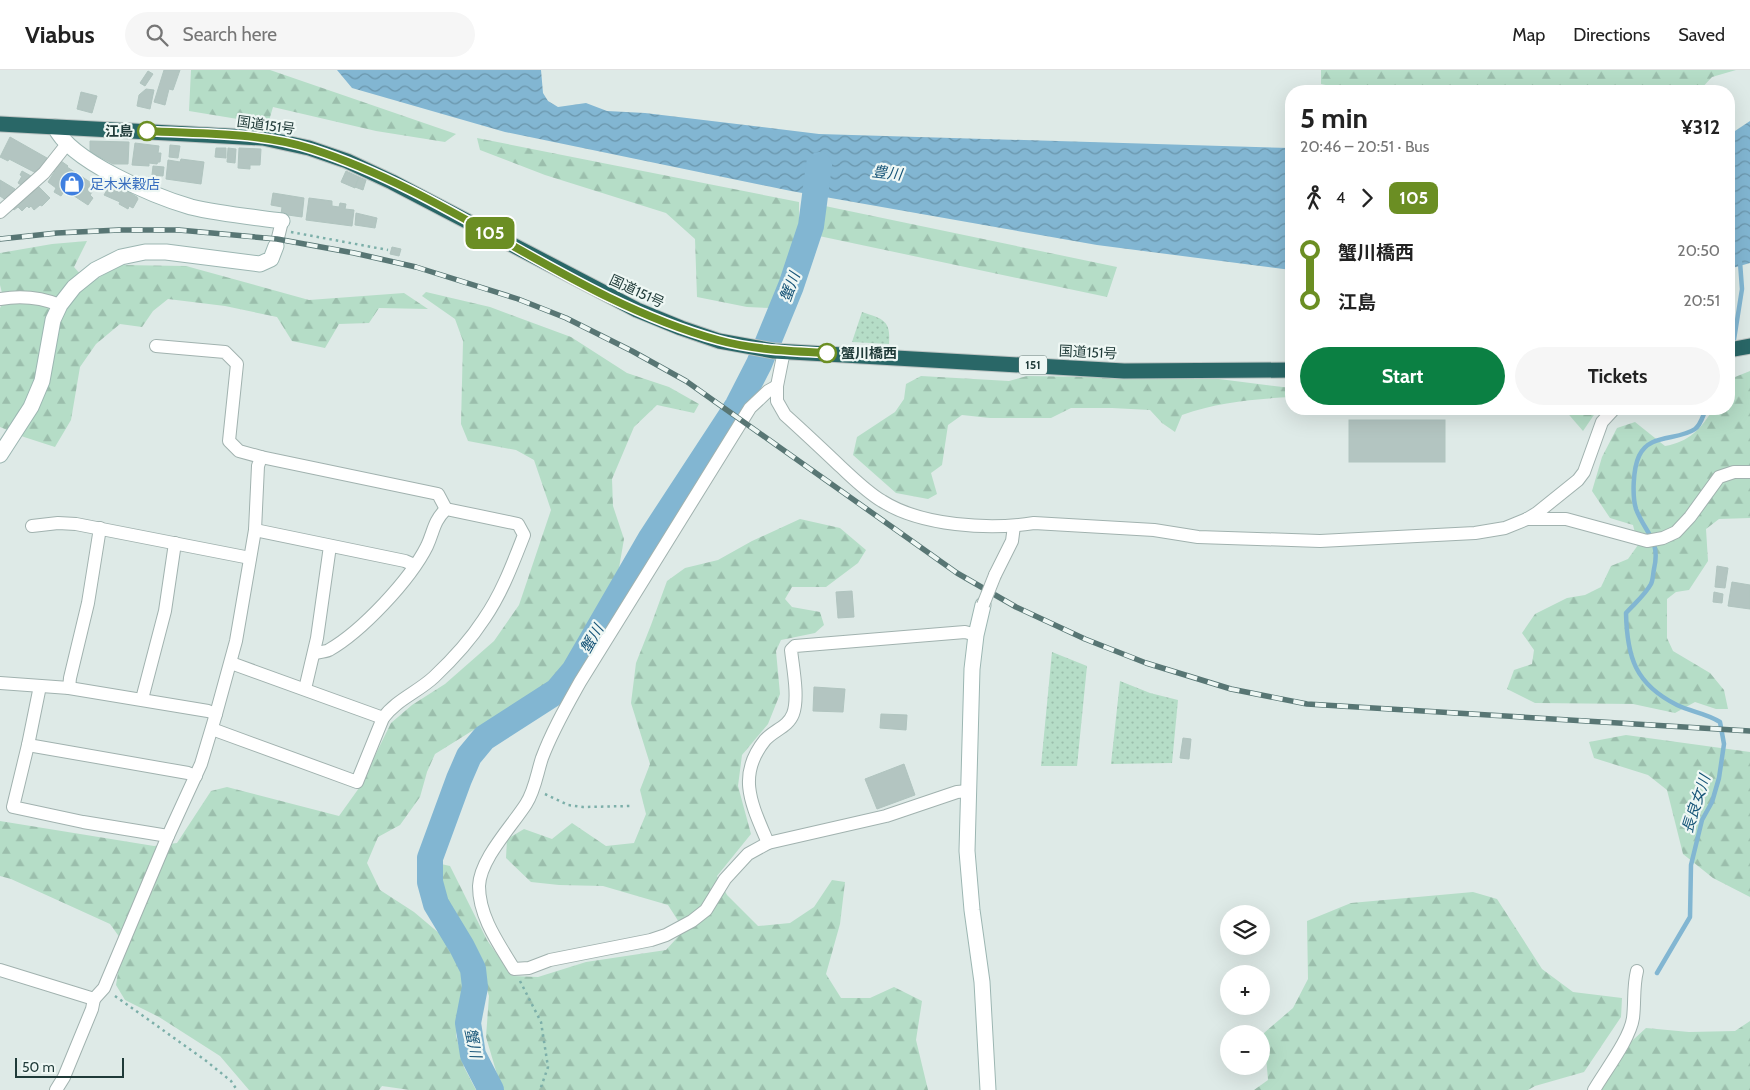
<!DOCTYPE html>
<meta charset="utf-8">
<style>
body{margin:0;font-family:Cabin,"Noto Sans JP",sans-serif;background:#f6f6f6;color:#222;height:100vh;display:flex;flex-direction:column;font-size:19px;white-space:nowrap}
*{box-sizing:border-box;margin:0}
p{font-size:16px;color:#767676}
.icon{flex:none;width:28px;height:28px;fill:none;stroke:currentColor;stroke-width:2;stroke-linecap:round;stroke-linejoin:round}
.map{position:relative;flex:1;overflow:hidden}
.sheet{position:absolute;left:1285px;top:15px;width:450px;height:330px;display:flex;flex-direction:column;background:#fff;border-radius:20px;box-shadow:0 5px 20px #0002}
.sheet>*{flex:none}
.badge{padding:0 10px;border-radius:8px;font-size:18px;line-height:32px}
.tools{position:absolute;left:1220px;top:835px;display:grid;gap:10px}
.tools a{display:grid;place-items:center;width:50px;height:50px;border-radius:50%;background:#fff;box-shadow:0 5px 20px #0002;font-size:25px}
.scale{position:absolute;left:15px;bottom:12px;width:109px;box-sizing:border-box;padding-left:5px;border:2px solid #1f3a38;border-top:0;font-size:14px;line-height:18px;white-space:nowrap;color:#1f3a38;-webkit-text-stroke:4px #eef7f4;paint-order:stroke}
.map>.badge{position:absolute;translate:-50% -50%;box-shadow:0 0 0 2px #fff}
.legs{display:flex;align-items:center;gap:8px;height:55px;padding:0 15px;font-size:16px}
.legs p{margin-inline-start:auto}
.headline{display:flex;align-items:center;justify-content:space-between;height:85px;padding:0 15px}
h1{font-size:28px;font-weight:700;line-height:38px}
.cta{display:flex;gap:10px;margin-top:auto;padding:10px 15px}
.cta a{flex:1;height:58px;border-radius:30px;background:#0b8043;color:#fff;font-size:20px;font-weight:700;line-height:58px;text-align:center}
.cta a+a{background:#f6f6f6;color:#222}
ul{padding:0 15px;list-style:none}
li{display:flex;align-items:center;gap:18px;height:50px;font-size:19px}
li i{display:grid;place-items:center;width:8px;height:100%;margin:0 6px;background:currentColor}
li i::after{content:'';width:12px;height:12px;margin:-6px;border:4px solid;border-radius:50%;background:#fff}
li p{margin-inline-start:auto}
li:first-child i{background:linear-gradient(#0000 50%,currentColor 0)}
li:last-child i{background:linear-gradient(currentColor 50%,#0000 0)}
header{display:flex;align-items:center;gap:30px;box-sizing:border-box;height:70px;padding:0 25px;background:#fff;border-bottom:1px solid #e0e0e0}
header strong{font-size:24px}
nav{display:flex;gap:28px;margin-inline-start:auto;font-size:18px}
.search{width:350px;height:45px;background:#f6f6f6;display:flex;align-items:center;gap:12px;box-sizing:border-box;padding:0 18px;border-radius:28px;color:#767676;font-size:19px}
.map>svg:first-child{display:block}
.grass{fill:url(#grass-dots)}
.forest{fill:url(#forest-firs)}
.water{fill:url(#water-waves)}
.lines{fill:none;stroke-linecap:round;stroke-linejoin:round}
.stream{stroke:#82b6d2;stroke-width:4.5}
.river{stroke:#82b6d2;stroke-width:26}
.building{fill:#b3c5c1;stroke:#b0c4bf}
.street-casing{stroke:#a1b2af;stroke-width:14}
.secondary-casing{stroke:#9cb6b2;stroke-width:17}
.highway-casing{stroke:#bcc4c3;stroke-width:17}
.path{stroke:#7cafa9;stroke-width:2.5;stroke-dasharray:2.5 4;stroke-linecap:butt}
.street{stroke:#fff;stroke-width:12}
.secondary{stroke:#fff;stroke-width:15}
.highway{stroke:#296767;stroke-width:15}
.rail-casing{stroke:#587674;stroke-width:5.5}
.rail{stroke:#eef7f4;stroke-width:4;stroke-dasharray:11;stroke-linecap:butt}
.street-bridge-casing{stroke:#a1b2af;stroke-width:14;stroke-linecap:butt}
.street-bridge{stroke:#fff;stroke-width:12}
.line-1-casing{stroke:#fff;stroke-width:11}
.line-1{stroke:#6b8e23;stroke-width:8}
.stop-1-dot{fill:#fff;stroke:#6b8e23;stroke-width:2.5}
.labels{text-anchor:middle;stroke-width:4.5;stroke-linejoin:round;paint-order:stroke}
.shield{fill:#eef7f4;stroke:#5d7370;stroke-width:1}
.shield-label{font-size:12px;font-weight:bold;fill:#1f3a38}
.street-label{font-size:14px;fill:#1f3a38;stroke:#eef7f4}
.stop-label{font-size:14px;font-weight:bold;fill:#1f3a38;stroke:#eef7f4;text-anchor:end}
.shop-label{font-size:14px;fill:#366cbe;stroke:#eef7f4;text-anchor:start}
.water-label{font-size:15px;font-style:italic;fill:#175578;stroke:#eef7f4}
</style>
<header>
<strong>Viabus</strong>
<div class="search"><svg class="icon" aria-label="search" viewBox="0 0 24 24"><circle cx="10" cy="10" r="6"/><path d="M15 15l6 6"/></svg>Search here</div>
<nav><a>Map</a><a>Directions</a><a>Saved</a></nav>
</header>
<div class="map">
<svg width="1750" height="1020" viewBox="0 0 1750 1020">
<defs>
<pattern id="grass-dots" width="8" height="8" patternUnits="userSpaceOnUse" patternTransform="scale(1.25)"><rect width="8" height="8" fill="#b5ddc7"/><path d="M2 2h.1M6 6h.1" fill="none" stroke="#9bbeac" stroke-width="1.8" stroke-linecap="round"/></pattern>
<pattern id="forest-firs" width="22" height="20" patternUnits="userSpaceOnUse" patternTransform="scale(1.25)"><rect width="22" height="20" fill="#b5ddc7"/><path d="M5 1l3.5 6h-7zM16 11l3.5 6h-7z" fill="#9bbeac"/></pattern>
<pattern id="water-waves" width="16" height="10" patternUnits="userSpaceOnUse" patternTransform="scale(1.25)"><rect width="16" height="10" fill="#82b6d2"/><path d="M0 5q4-4 8 0t8 0" fill="none" stroke="#6a95ab"/></pattern>
</defs>
<rect width="100%" height="100%" fill="#deeae7"/>
<g class="grass">
<path d="M 862,242 C 883,249 891,250 889,274 L 852,272 Z"/>
<polygon points="1052,582 1087,596 1077,696 1041,696"/>
<polygon points="1120,611 1150,623 1178,630 1172,693 1111,694"/>
</g>
<g class="forest">
<polygon points="191,0 270,0 456,64 445,72 376,61 273,37 268,54 189,41"/>
<polygon points="1321,0 1736,0 1712,7 1699,21 1354,21 1321,14"/>
<polygon points="477,68 799,132 799,158 771,238 747,237 697,227 695,169 666,143 545,105 480,80"/>
<polygon points="825,136 1117,197 1107,227 819,166"/>
<polygon points="87,171 74,197 89,214 119,195 186,196 309,230 404,223 428,239 379,238 369,253 339,254 325,278 292,271 277,247 225,236 168,229 153,241 142,257 120,254 96,274 80,297 71,350 55,377 24,367 0,357 0,238 4,231 0,215 0,183 52,174"/>
<polygon points="426,222 490,237 571,267 627,303 669,317 699,334 694,343 657,335 634,357 612,409 613,436 624,469 619,498 563,601 536,621 435,684 427,702 420,727 400,755 378,767 367,793 380,820 414,842 446,869 463,896 464,928 456,965 464,997 476,1020 410,1020 382,1016 379,1020 249,1020 220,986 159,947 125,930 116,915 123,872 110,854 11,809 0,806 0,751 154,776 177,773 211,721 227,717 339,746 359,718 391,653 412,635 445,614 494,571 519,535 551,440 534,390 516,380 468,371 461,354 463,271 455,249 422,226"/>
<path d="M 1750,301 L 1750,448 L 1719,449 L 1706,459 L 1708,491 L 1689,520 L 1676,522 L 1667,529 L 1667,568 L 1673,581 L 1710,603 L 1724,620 L 1728,639 L 1716,639 L 1695,632 L 1675,643 L 1633,634 L 1535,633 L 1507,619 L 1514,600 L 1532,594 L 1534,580 L 1522,563 L 1535,544 L 1567,528 L 1585,525 L 1601,517 L 1611,496 L 1628,489 L 1638,475 L 1633,455 L 1610,448 L 1592,421 L 1602,387 L 1617,358 L 1635,352 L 1665,376 C 1689,372 1701,359 1713,339 L 1729,339 L 1729,312 L 1735,307 Z"/>
<path d="M 921,306 L 1009,311 L 1027,306 L 1219,309 L 1291,318 L 1291,327 C 1254,329 1218,332 1182,345 L 1175,362 L 1162,353 L 1150,340 L 1112,338 L 1071,338 L 1051,348 L 990,348 L 962,345 L 948,355 L 942,395 L 931,403 L 937,424 L 928,429 L 896,423 L 853,385 L 857,367 L 895,342 L 904,329 L 906,314 Z"/>
<polygon points="1564,339 1598,339 1583,361"/>
<polygon points="800,449 840,458 866,480 858,493 826,517 792,517 785,529 792,537 820,542 824,555 815,563 781,570 776,581 780,624 768,654 742,685 738,716 751,764 717,806 727,825 758,856 790,853 814,837 832,810 845,812 840,854 826,904 841,928 870,928 894,917 922,931 916,970 928,1020 504,1020 499,1011 486,967 489,926 475,882 445,830 439,805 441,794 450,796 487,870 512,906 538,907 586,892 666,880 684,860 668,835 603,816 559,815 531,812 506,788 507,769 524,759 552,769 572,753 606,776 634,773 646,744 640,720 650,694 631,633 636,593 651,555 667,511 685,498 718,490 752,471"/>
<polygon points="1626,665 1750,682 1750,827 1713,808 1683,784 1667,720 1648,705 1594,688 1589,672"/>
<polygon points="1473,822 1497,829 1542,899 1573,922 1622,928 1621,947 1584,1002 1535,1016 1528,1020 1254,1020 1268,1010 1264,963 1293,938 1308,909 1307,851 1351,833"/>
<polygon points="1750,951 1750,1020 1600,1020 1622,980 1646,958 1689,962 1735,961"/>
</g>
<g class="water">
<polygon points="337,0 541,0 543,23 548,31 558,37 586,33 607,41 645,43 819,64 1291,78 1291,200 1097,175 791,121 505,62 352,18"/>
<polygon points="1750,51 1750,193 1729,199 1729,65"/>
</g>
<g class="lines">
<g class="stream">
<polyline points="1733,276 1742,219 1740,192"/>
<polyline points="1729,297 1731,284"/>
<path d="M 1657,903 L 1690,847 L 1691,795 L 1702,750 L 1712,732 L 1719,708 L 1724,674 L 1720,652 C 1706,643 1691,642 1677,635 C 1635,614 1627,587 1626,543 C 1634,534 1645,525 1651,514 C 1653,510 1653,504 1654,499 C 1661,470 1645,463 1636,439 C 1632,426 1633,399 1639,386 C 1649,363 1678,371 1695,359 C 1701,355 1703,345 1706,339"/>
</g>
<polyline class="river" points="491,1020 473,985 468,953 475,917 473,899 462,877 436,834 430,812 430,788 459,709 469,686 484,668 557,621 574,601 651,468 738,335 759,294 791,216 811,156 819,95"/>
</g>
<g class="building">
<polygon points="164,0 180,0 173,20 169,19 165,35 154,32"/>
<polygon points="148,1 153,4 145,16 140,13"/>
<polygon points="146,19 154,20 150,39 137,36 139,25"/>
<polygon points="81,22 97,26 92,43 77,39"/>
<polygon points="10,67 47,88 38,104 9,89 8,91 0,87"/>
<polygon points="90,71 129,72 128,94 113,94 90,82"/>
<polygon points="135,73 159,76 158,83 161,83 160,92 158,92 157,94 149,93 149,96 132,95"/>
<polygon points="170,75 180,76 178,88 169,87"/>
<polygon points="216,78 226,78 226,88 215,87"/>
<polygon points="228,78 236,79 235,93 227,92"/>
<polygon points="239,78 261,79 260,95 250,95 250,99 238,98"/>
<polygon points="181,89 204,92 201,114 166,109 168,90 180,92"/>
<polygon points="61,91 68,96 67,97 96,116 90,125 93,128 88,135 65,120 61,126 54,122 56,118 48,112"/>
<polygon points="153,96 164,97 163,106 152,105"/>
<polygon points="22,101 31,106 24,117 18,113 22,106 20,105"/>
<polygon points="346,101 359,107 355,118 341,112"/>
<polygon points="148,107 158,112 156,117 145,113"/>
<polygon points="359,107 366,110 363,120 355,117"/>
<polygon points="0,110 15,119 7,131 0,126"/>
<polygon points="112,112 137,127 138,129 133,138 129,136 128,139 119,134 120,132 104,125"/>
<polygon points="38,116 50,128 42,136 40,135 34,140 31,136 29,138 27,136 22,141 18,137 14,140 11,137 16,133 18,135"/>
<polygon points="273,123 304,128 302,147 281,144 282,137 271,135"/>
<polygon points="309,128 332,131 332,136 339,137 340,133 346,134 345,139 354,140 352,156 306,150"/>
<polygon points="356,143 377,148 375,158 355,155"/>
<polygon points="392,177 401,179 399,186 390,184"/>
<rect x="1349" y="350" width="96" height="42"/>
<polygon points="1717,496 1728,498 1725,518 1715,517"/>
<polygon points="1732,512 1750,515 1750,539 1728,536"/>
<polygon points="852,521 854,547 838,548 836,522"/>
<polygon points="1714,522 1723,524 1722,533 1713,532"/>
<polygon points="814,617 845,619 843,642 813,641"/>
<polygon points="881,644 907,645 906,660 880,658"/>
<polygon points="1183,668 1191,669 1189,689 1180,688"/>
<polygon points="904,694 915,725 877,739 865,709"/>
</g>
<g class="lines">
<defs>
<g id="street">
<polyline points="0,142 44,103 67,74"/>
<polyline points="276,176 282,151"/>
<path d="M 0,229 C 22,225 40,227 60,235"/>
<path d="M 784,281 L 777,316 L 777,331 L 785,345 C 804,362 823,380 841,397 C 854,409 867,422 882,431 C 921,456 989,460 1034,453 L 1154,460 L 1198,467 L 1320,471 L 1475,463 L 1505,458 L 1527,449 L 1537,443 L 1578,410 L 1584,402 L 1602,352 L 1614,339"/>
<path d="M 777,316 L 768,321 L 750,338 L 580,612 C 566,637 552,661 542,688 C 537,703 535,720 526,734 C 512,756 480,789 479,816 C 479,847 499,874 514,899 L 529,898 L 550,890 L 651,870 L 666,865 L 692,851 L 706,840 L 725,809 L 748,784 L 768,773 L 886,746 L 957,722 L 968,721"/>
<polyline points="261,387 438,424 446,439"/>
<polyline points="1527,449 1566,449 1647,471 1663,468 1676,462 1690,447 1719,407 1734,402 1750,402"/>
<polyline points="32,456 58,453 76,454 250,488"/>
<polyline points="255,460 405,491 414,495"/>
<polyline points="995,505 1012,471 1014,456"/>
<path d="M 231,593 L 383,648 C 396,630 418,622 434,607 C 452,590 471,569 484,549 C 502,523 513,493 524,465 L 518,454 L 446,439 C 433,452 434,461 427,476 C 410,510 362,561 329,580 C 325,582 319,582 314,583"/>
<polyline points="0,613 69,618 208,641 216,644"/>
<polyline points="40,616 28,675 13,737 83,752 168,766"/>
<polyline points="69,618 70,608 88,533 100,458"/>
<polyline points="305,619 317,568 330,476"/>
<polyline points="142,629 165,541 175,473"/>
<polyline points="212,659 357,712 383,648"/>
<polyline points="28,675 188,703 196,706"/>
<path d="M 768,773 C 752,735 736,706 765,670 C 774,660 788,657 793,644 C 799,628 793,598 791,580 L 795,576 L 965,562 L 976,565"/>
<polyline points="0,900 94,929 104,918 168,766 201,694 216,644 236,571 255,460 258,396 261,387 239,381 229,371 237,294 225,282 156,276"/>
<polyline points="56,1020 64,1007 92,939 94,929"/>
<path d="M 1594,1020 C 1605,1001 1630,969 1633,948 C 1635,932 1633,917 1637,901"/>
</g>
<g id="secondary">
<path d="M 55,57 C 70,91 156,127 191,137 C 220,144 253,147 282,151"/>
<polyline points="0,385 31,337 42,311 53,250 60,235 74,217 95,200 121,187 145,182 166,182 260,194 271,189 276,176"/>
<polyline points="983,535 976,565 972,599 967,781 972,840 982,912 988,1020"/>
</g>
<g id="highway">
<polyline points="0,54 263,68 309,78 347,91 392,112 637,240 681,258 719,271 774,281 1124,301 1291,300"/>
<polyline points="1729,280 1750,276"/>
</g>
</defs>
<use href="#street" class="street-casing"/>
<use href="#secondary" class="secondary-casing"/>
<use href="#highway" class="highway-casing"/>
<g class="path">
<polyline points="291,162 388,180"/>
<polyline points="545,724 568,735 583,737 631,736"/>
<polyline points="520,911 541,952 548,997 540,1020"/>
<polyline points="115,926 205,990 231,1011 237,1020"/>
</g>
<use href="#street" class="street"/>
<use href="#secondary" class="secondary"/>
<use href="#highway" class="highway"/>
<defs>
<polyline id="rail" points="0,169 57,163 119,160 179,160 277,169 354,183 416,197 518,229 566,248 632,281 686,311 957,503 1016,537 1085,569 1146,593 1231,619 1307,634 1750,661"/>
</defs>
<use href="#rail" class="rail-casing"/>
<use href="#rail" class="rail"/>
<defs>
<polyline id="street-bridge" points="983,535 995,505"/>
</defs>
<use href="#street-bridge" class="street-bridge-casing"/>
<use href="#street-bridge" class="street-bridge"/>
</g>
<g class="lines">
<defs>
<path id="line-1" d="M 147,61 C 202,64 260,62 312,79 C 455,125 573,230 718,270 C 754,280 790,281 827,283"/>
</defs>
<use href="#line-1" class="line-1-casing"/>
<use href="#line-1" class="line-1"/>
</g>
<defs>
<symbol id="shop-disc" viewBox="-11 -11 22 22"><circle r="9.5" fill="#3f7fe0" stroke="#eef7f4"/><path d="M-5-2.5h2.3a2.7 3.5 0 0 1 5.4 0H5L5.5 6h-11ZM-1.5-2.5h3a1.5 2.3 0 0 0-3 0Z" fill="#fff"/></symbol>
</defs>
<g fill-rule="evenodd">
<use href="#shop-disc" x="58" y="100" width="28" height="28"/>
</g>
<g class="stop-1-dot">
<circle cx="147" cy="61" r="9"/>
<circle cx="827" cy="283" r="9"/>
</g>
<g class="labels">
<rect class="shield" x="1019" y="285.5" width="28" height="19" rx="4"/>
<g class="shield-label">
<text x="1033" y="299">151</text>
</g>
<g class="street-label">
<text transform="translate(266 55) rotate(8)" y="5">国道151号</text>
<text transform="translate(637 221) rotate(25)" y="5">国道151号</text>
<text transform="translate(1088 282) rotate(3)" y="5">国道151号</text>
</g>
<g class="stop-label">
<text x="133" y="66">江島</text>
<text x="841" y="288" text-anchor="start">蟹川橋西</text>
</g>
<g class="shop-label">
<text x="90" y="119">足木米穀店</text>
</g>
<g class="water-label">
<text transform="translate(887 103) rotate(7)" y="5">豊川</text>
<text transform="translate(790 217) rotate(-70)" y="5">蟹川</text>
<text transform="translate(592 569) rotate(-60)" y="5">蟹川</text>
<text transform="translate(1696 734) rotate(-72)" y="5">長良女川</text>
<text transform="translate(473 973) rotate(78)" y="5">蟹川</text>
</g>
</g>
</svg>
<div class="tools">
<a><svg class="icon" aria-label="layers" viewBox="0 0 24 24"><path d="M12 4l9 5-9 5-9-5zM3 14l9 5 9-5"/></svg></a>
<a>+</a>
<a>−</a>
</div>
<div class="scale">50 m</div>
<b class="badge" style="left:490px;top:163px;background:#6b8e23;color:#fff">105</b>
<section class="sheet">
<div class="headline"><div><h1>5 min</h1><p>20:46 – 20:51 · Bus</p></div><b>¥312</b></div>
<div class="legs"><svg class="icon" aria-label="walk" viewBox="0 0 24 24"><circle cx="13" cy="4" r="2"/><path d="M13 8l-2 6 4 7M11 14l-3 7M7 12l3-4h3l4 4"/></svg>4<svg class="icon" aria-label="forward" viewBox="0 0 24 24"><path d="M9 5l7 7-7 7"/></svg><b class="badge" style="background:#6b8e23;color:#fff">105</b></div>
<ul>
<li><i style="color:#6b8e23"></i><b>蟹川橋西</b><p>20:50</p></li>
<li><i style="color:#6b8e23"></i><b>江島</b><p>20:51</p></li>
</ul>
<div class="cta"><a>Start</a><a>Tickets</a></div>
</section>
</div>
